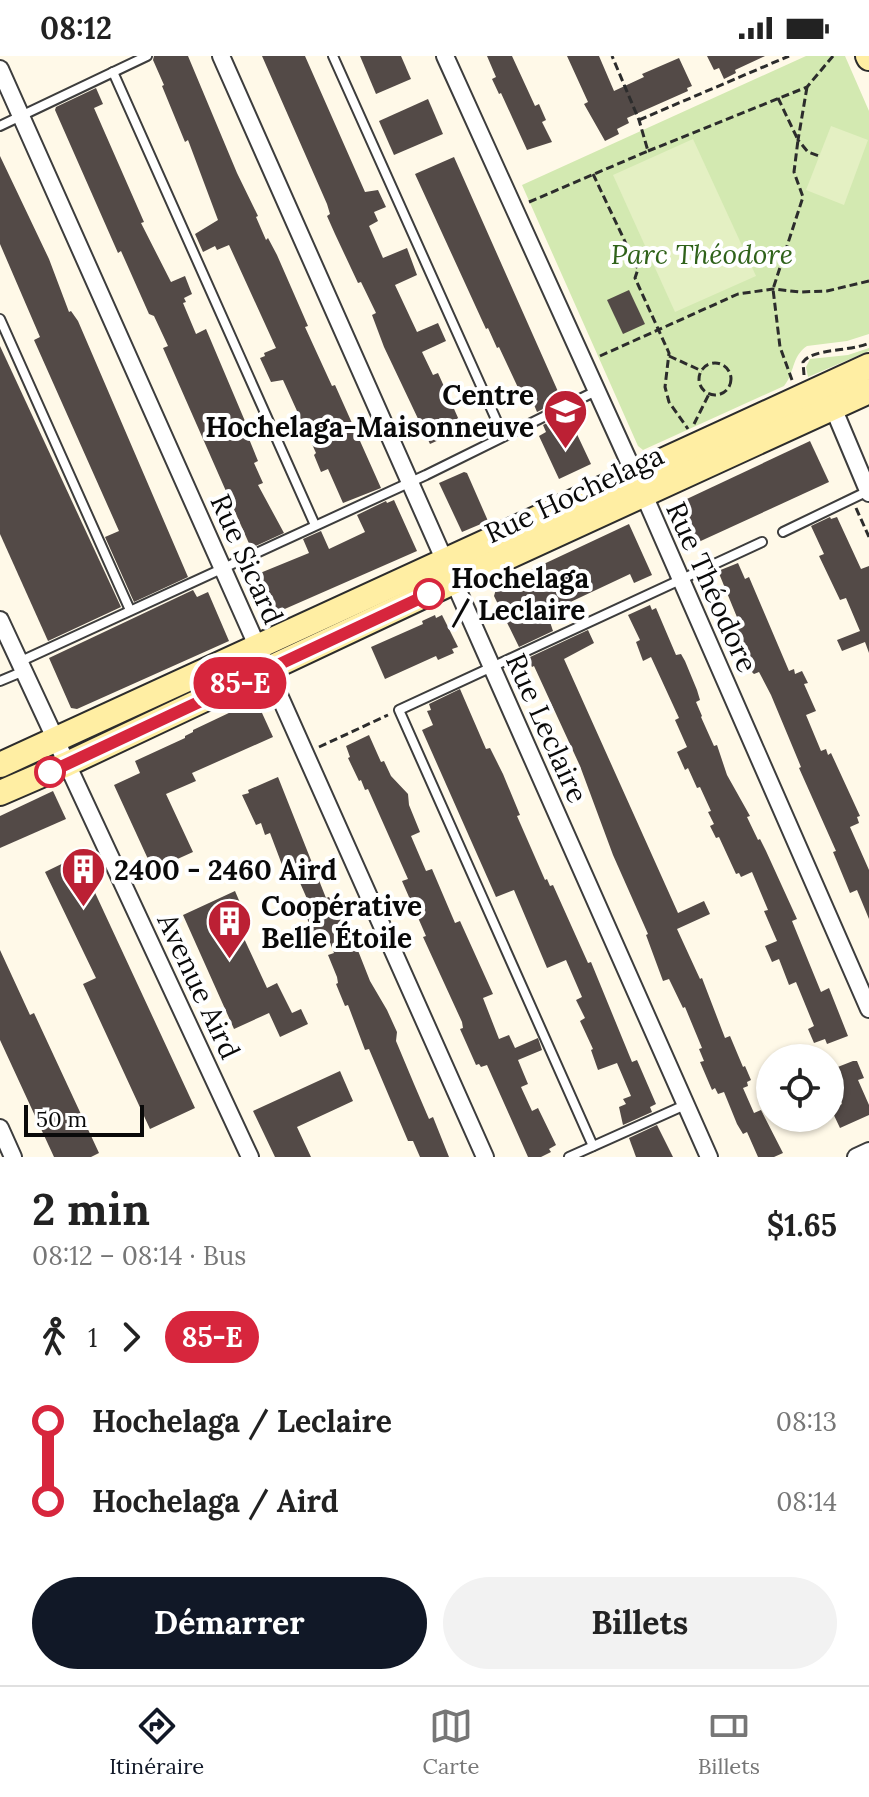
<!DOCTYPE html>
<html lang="fr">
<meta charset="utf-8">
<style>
body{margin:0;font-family:Lora,serif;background:#f2f2f2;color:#222;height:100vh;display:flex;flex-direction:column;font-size:30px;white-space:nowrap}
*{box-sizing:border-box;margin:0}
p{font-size:26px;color:#767676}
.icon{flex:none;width:44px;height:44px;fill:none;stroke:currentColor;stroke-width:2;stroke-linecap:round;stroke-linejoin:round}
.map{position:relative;height:1101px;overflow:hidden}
.details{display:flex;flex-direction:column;background:#fff;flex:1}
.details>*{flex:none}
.badge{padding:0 16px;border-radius:26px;font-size:28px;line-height:52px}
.buttons{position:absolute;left:756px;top:988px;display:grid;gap:16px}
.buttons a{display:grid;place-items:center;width:88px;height:88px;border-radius:50%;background:#fff;box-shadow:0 2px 6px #0004;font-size:40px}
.scale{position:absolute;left:24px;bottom:20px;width:120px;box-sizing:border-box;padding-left:8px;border:4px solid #0a0a0a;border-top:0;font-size:22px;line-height:28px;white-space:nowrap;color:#0a0a0a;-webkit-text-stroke:6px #fff;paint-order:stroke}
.map>.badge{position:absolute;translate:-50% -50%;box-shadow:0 0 0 4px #fff}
.legs{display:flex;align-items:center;gap:12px;height:88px;padding:0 32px;font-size:26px}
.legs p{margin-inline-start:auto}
.head{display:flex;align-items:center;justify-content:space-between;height:136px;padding:0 32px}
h1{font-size:44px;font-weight:800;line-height:60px}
.button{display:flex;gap:16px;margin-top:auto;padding:16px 32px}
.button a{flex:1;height:92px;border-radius:48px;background:#111827;color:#fff;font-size:32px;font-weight:800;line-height:92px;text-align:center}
.button a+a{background:#f2f2f2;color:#222}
ul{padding:0 32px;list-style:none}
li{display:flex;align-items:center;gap:28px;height:80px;font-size:30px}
li i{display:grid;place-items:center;width:12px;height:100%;margin:0 10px;background:currentColor}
li i::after{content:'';width:20px;height:20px;margin:-10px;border:6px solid;border-radius:50%;background:#fff}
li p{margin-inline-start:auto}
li:first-child i{background:linear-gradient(#0000 50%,currentColor 0)}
li:last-child i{background:linear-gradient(currentColor 50%,#0000 0)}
.status{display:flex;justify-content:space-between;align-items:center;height:56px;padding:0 40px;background:#fff;direction:ltr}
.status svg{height:22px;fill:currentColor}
.tabs{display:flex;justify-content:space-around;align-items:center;height:112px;border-top:2px solid #e0e0e0;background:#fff;font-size:22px;color:#767676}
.tabs a{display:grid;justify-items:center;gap:4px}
.tabs .current{color:#111827}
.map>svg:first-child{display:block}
.green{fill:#d3e9b1}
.pitch{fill:#e4f0c3}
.building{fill:#534a47}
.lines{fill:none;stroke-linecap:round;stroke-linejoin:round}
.lane-casing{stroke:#3d3d3d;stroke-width:12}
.street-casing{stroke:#3d3d3d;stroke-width:20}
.secondary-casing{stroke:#2c2c2c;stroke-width:28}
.path{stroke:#2c2c2c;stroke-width:3;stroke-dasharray:8 4;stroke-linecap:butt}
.lane{stroke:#fff;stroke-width:8}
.street{stroke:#fff;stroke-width:16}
.secondary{stroke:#ffeea3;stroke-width:24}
.line-1-casing{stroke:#fff;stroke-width:18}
.line-1{stroke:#d7263d;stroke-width:12}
.stop-1-dot{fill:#fff;stroke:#d7263d;stroke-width:4}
.labels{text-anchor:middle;stroke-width:8;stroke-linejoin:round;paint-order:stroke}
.park-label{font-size:28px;font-style:italic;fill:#2f621a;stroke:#fff}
.poi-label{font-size:28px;font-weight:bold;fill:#0a0a0a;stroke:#fff;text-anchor:start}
.street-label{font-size:28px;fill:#0a0a0a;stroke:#fff}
.stop-label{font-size:28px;font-weight:bold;fill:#0a0a0a;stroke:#fff;text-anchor:start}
</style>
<div class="status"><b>08:12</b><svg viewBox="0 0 49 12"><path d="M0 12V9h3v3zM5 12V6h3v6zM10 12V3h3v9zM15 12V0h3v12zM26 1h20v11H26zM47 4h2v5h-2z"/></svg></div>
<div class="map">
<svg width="869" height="1101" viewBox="0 0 869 1101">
<rect width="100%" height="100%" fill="#fff9e8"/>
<g class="green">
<path d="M 806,0 L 845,0 L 869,55 L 869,278 L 847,285 L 807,290 C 791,301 795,317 784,330 L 643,394 L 638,390 L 522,129 Z"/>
<polygon points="869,292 869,295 808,321 806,311 810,303 848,299"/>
</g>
<g class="pitch">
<polygon points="831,70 868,84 844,149 806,134"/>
<polygon points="693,83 756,220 675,256 613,119"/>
</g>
<g class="building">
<polygon points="154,0 188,0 237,117 258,160 256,161 266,184 268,182 277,199 308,270 305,271 332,330 335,329 381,432 343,447 328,413 321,416 314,399 316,397 283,324 271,326 260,302 265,300 264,297 276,292 229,189 217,194 215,190 203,196 195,178 218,164 188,84 185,86 162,30 164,29 153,4"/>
<polygon points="262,0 305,0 365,136 378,134 386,151 374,156 378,165 369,170 383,202 407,192 417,219 395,229 417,276 438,267 446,285 422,296 433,319 438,317 463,373 430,388 384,291 372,259 376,257 361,226 358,227 335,178 327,160 330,158 327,148"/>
<polygon points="360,0 401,0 411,23 376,38"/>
<polygon points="487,0 512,0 535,50 539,48 546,64 542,66 552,86 527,94 501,37 499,38 492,23 496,21"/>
<polygon points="567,0 599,0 614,35 644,21 642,18 679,2 692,30 687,32 688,35 627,62 629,67 617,73 619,78 605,85 584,48 588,46"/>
<polygon points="707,0 765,0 735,14 736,17 724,23 719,12 714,14"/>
<polygon points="96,32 103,48 94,52 144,166 141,167 171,226 185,220 192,238 184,242 186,246 183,247 196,278 206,273 250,377 247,378 258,405 254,407 263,427 258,429 284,477 251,492 163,292 168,290 154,260 149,258 121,195 118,197 55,54 56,51"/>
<polygon points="428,43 443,78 394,99 379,65"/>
<polygon points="0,100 49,203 69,256 71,255 78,265 188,521 134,546 105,481 119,475 34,284 40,281 0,188"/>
<polygon points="454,101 560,340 561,344 537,356 530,339 525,341 523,337 521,338 499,291 497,292 488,272 486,273 415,118"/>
<polygon points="629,234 645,268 623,278 607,244"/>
<polygon points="0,290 121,551 48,585 0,478"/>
<polygon points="567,357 591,408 559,423 539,380 546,376 543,369"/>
<polygon points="810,385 829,426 692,489 674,449"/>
<polygon points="464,416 467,417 488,465 462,476 439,427"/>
<polygon points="394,444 417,495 271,559 253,520 309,497 303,483 321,475 329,493 365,476 357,459 386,445 387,447"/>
<polygon points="830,461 831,463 837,461 861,513 869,510 869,597 865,586 842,595 837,584 860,575 846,542 840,544 819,500 824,498 811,470"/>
<polygon points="629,468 652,519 634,527 630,518 547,557 553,575 519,591 494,540 497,530"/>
<polygon points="738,507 745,523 749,521 789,615 794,613 795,618 802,615 808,627 804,628 816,655 806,659 821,695 826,693 828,699 831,697 860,760 857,761 859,767 850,771 869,814 869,863 857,834 850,837 833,796 836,795 799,712 801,711 771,639 759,616 754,618 751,615 733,574 741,571 718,515"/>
<polygon points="193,534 197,541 208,536 229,585 77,653 71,652 49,602"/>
<polygon points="650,549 652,554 656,552 676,599 681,598 685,605 697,634 700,644 696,646 702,660 701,661 714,690 717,689 727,719 750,760 747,761 758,784 760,783 766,795 797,863 792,865 821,936 829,932 848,980 827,988 825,983 814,987 808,973 814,970 796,926 789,929 779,903 772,906 765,890 777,885 764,855 768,854 752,816 741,821 739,817 736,818 719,781 716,782 710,770 714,768 708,756 711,755 700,731 697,732 688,712 685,714 677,696 687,691 675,664 679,662 651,601 643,605 636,586 640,584 628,559"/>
<polygon points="435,559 436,562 442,559 458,591 452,593 454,597 438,604 436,600 385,623 371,591 423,568 422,565"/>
<polygon points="588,574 594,587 564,603 678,857 704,845 710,858 677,873 700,923 702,922 725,982 730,980 743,1011 745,1010 751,1024 747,1026 748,1030 743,1032 754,1057 761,1054 783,1097 774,1101 758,1101 747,1076 743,1078 737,1068 724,1036 718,1038 715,1032 712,1034 700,1006 704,1005 699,993 702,992 685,951 683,952 669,923 663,925 646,879 648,878 613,799 580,710 534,610 532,611 528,602"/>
<polygon points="460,633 486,693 490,692 503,718 520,759 517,760 545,824 547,823 550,830 553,829 588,907 591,906 632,1006 637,1004 656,1048 650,1051 652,1056 623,1069 619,1051 626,1048 623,1043 631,1040 617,1007 598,1014 591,994 593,993 580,965 585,962 576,944 582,941 566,904 547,912 514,834 496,841 422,674 433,669 427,655 431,654 429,648"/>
<polygon points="252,646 254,648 257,646 273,681 192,717 196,725 166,738 193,796 153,814 114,729 140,717 135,705 185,682 185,680 193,676 193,674"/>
<polygon points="369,679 381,706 384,705 391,720 408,738 409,749 420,776 411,780 426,815 432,813 455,867 460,865 493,938 483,942 499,983 509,979 515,992 538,982 542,994 518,1004 528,1028 521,1031 532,1055 538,1052 556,1089 549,1093 551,1096 541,1101 528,1101 487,1009 481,1011 479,1008 476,1009 460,973 463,972 462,966 423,881 426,880 402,825 408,823 368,733 365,734 361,724 359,725 348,702 350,701 346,690"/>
<polygon points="278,721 326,842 329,841 337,856 354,894 357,892 370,925 387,954 397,976 396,985 414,1028 429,1063 433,1061 449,1101 420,1101 413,1085 408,1085 369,993 365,994 348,949 345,950 336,928 338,927 337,921 328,899 334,897 325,874 314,879 301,848 308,845 297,820 287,822 270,777 265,779 261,767 256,769 242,739 249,737 248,734"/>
<polygon points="53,735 66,763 0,792 0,760"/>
<polygon points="78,800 195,1052 150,1073 83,928 96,922 45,816"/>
<polygon points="235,835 244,856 234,861 267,932 277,927 292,957 301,953 308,968 280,981 269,957 234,973 183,859"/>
<polygon points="0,894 30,959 34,957 99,1097 91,1101 54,1101 0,984"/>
<polygon points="853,1005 857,1005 864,1022 858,1024 869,1049 869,1059 840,1072 831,1053 842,1048 830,1014"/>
<polygon points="340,1015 353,1045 297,1071 311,1101 275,1101 253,1055"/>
<polygon points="657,1069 673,1101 636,1101 629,1082"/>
</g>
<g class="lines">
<defs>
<g id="lane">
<polyline points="333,0 503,379"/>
<polyline points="113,16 315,469"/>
<polyline points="0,70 147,0"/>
<polyline points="0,263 130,554"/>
<polyline points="783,476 868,435"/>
<polyline points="19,606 426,419 596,335"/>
<polyline points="0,625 24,615"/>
<polyline points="593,1090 399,654 762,486"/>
<polyline points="569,1101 685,1049"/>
</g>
<g id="street">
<polyline points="221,0 709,1101"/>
<polyline points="445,0 644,439 869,953"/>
<polyline points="0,13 485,1101"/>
<polyline points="829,342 869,437"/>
<polyline points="0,564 250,1101"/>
<polyline points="0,1072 13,1101"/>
<polyline points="856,1101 869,1095"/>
</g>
<g id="secondary">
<polyline points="868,0 869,2"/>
<polyline points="0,709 869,310"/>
<polyline points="0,737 67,708 453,526 869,335"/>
</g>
</defs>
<use href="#lane" class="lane-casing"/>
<use href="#street" class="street-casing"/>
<use href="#secondary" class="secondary-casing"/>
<g class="path">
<polyline points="807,31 798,84 808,96 819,100"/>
<polyline points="778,42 798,84 794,116 803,141 773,233 780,291 792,324"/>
<polyline points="639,64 789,0"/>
<polyline points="648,95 807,31 833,0"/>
<polyline points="593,118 638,213 635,222 669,297 665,331 669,346 688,373"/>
<polyline points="529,146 648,95 639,64 612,0"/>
<polyline points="600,300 738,238 773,233 800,236 827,235 869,225"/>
<polyline points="669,300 702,315"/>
<circle cx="715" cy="323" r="16"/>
<path d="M 804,319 L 803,306 C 813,292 850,296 869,287"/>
<polyline points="694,368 709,338"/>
<polyline points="856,452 869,481"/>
<polyline points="319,691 388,659"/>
</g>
<use href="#lane" class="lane"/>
<use href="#street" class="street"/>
<use href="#secondary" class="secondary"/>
</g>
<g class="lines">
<defs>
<polyline id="line-1" points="50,716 429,538"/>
</defs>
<use href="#line-1" class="line-1-casing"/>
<use href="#line-1" class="line-1"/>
</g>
<defs>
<symbol id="school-pin" viewBox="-11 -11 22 30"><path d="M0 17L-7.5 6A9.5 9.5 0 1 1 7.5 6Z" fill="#bc2034" stroke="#fff"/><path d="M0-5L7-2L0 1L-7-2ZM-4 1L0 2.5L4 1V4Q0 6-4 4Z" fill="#fff"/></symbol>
<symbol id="building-pin" viewBox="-11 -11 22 30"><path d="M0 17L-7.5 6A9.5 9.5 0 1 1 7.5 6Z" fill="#bc2034" stroke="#fff"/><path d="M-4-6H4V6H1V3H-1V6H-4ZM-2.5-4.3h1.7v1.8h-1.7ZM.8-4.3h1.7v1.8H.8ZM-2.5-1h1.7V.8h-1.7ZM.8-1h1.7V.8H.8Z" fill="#fff"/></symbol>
</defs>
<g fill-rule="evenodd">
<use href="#school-pin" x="540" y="330" width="51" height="69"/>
<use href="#building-pin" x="58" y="788" width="51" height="69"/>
<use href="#building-pin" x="204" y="840" width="51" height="69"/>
</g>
<g class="stop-1-dot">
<circle cx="429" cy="538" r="14"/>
<circle cx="50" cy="716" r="14"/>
</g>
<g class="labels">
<g class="park-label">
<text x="702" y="208">Parc Théodore</text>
</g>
<g class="poi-label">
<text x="534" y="349" text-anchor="end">Centre<tspan x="534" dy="32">Hochelaga-Maisonneuve</tspan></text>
<text x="114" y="824">2400 - 2460 Aird</text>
<text x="261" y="860">Coopérative<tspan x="261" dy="32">Belle Étoile</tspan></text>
</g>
<g class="street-label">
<text transform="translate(574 438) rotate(-25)" y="10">Rue Hochelaga</text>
<text transform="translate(247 503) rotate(66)" y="10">Rue Sicard</text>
<text transform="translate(712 531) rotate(66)" y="10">Rue Théodore</text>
<text transform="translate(547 672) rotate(66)" y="10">Rue Leclaire</text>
<text transform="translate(199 930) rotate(65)" y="10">Avenue Aird</text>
</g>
<g class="stop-label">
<text x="451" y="532">Hochelaga<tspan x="451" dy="32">/ Leclaire</tspan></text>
</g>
</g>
</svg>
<div class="buttons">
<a><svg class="icon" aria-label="locate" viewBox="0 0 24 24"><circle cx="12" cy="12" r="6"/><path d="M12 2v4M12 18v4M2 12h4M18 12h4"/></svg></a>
</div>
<div class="scale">50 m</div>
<b class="badge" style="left:240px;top:627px;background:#d7263d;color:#fff">85-E</b>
</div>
<section class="details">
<div class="head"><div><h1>2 min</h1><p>08:12 – 08:14 · Bus</p></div><b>$1.65</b></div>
<div class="legs"><svg class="icon" aria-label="walk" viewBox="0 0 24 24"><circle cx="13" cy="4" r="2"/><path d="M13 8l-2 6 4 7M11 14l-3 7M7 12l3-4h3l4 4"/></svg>1<svg class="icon" aria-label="forward" viewBox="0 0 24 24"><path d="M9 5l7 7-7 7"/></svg><b class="badge" style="background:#d7263d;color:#fff">85-E</b></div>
<ul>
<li><i style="color:#d7263d"></i><b>Hochelaga / Leclaire</b><p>08:13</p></li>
<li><i style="color:#d7263d"></i><b>Hochelaga / Aird</b><p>08:14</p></li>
</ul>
<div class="button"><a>Démarrer</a><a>Billets</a></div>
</section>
<nav class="tabs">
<a class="current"><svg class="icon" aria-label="directions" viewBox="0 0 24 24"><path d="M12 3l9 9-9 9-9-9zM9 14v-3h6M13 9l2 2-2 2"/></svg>Itinéraire</a>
<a><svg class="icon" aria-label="map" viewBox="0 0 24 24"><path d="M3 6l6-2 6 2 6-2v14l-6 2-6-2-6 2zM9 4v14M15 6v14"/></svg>Carte</a>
<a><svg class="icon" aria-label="tickets" viewBox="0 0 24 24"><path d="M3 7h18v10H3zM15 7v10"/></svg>Billets</a>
</nav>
